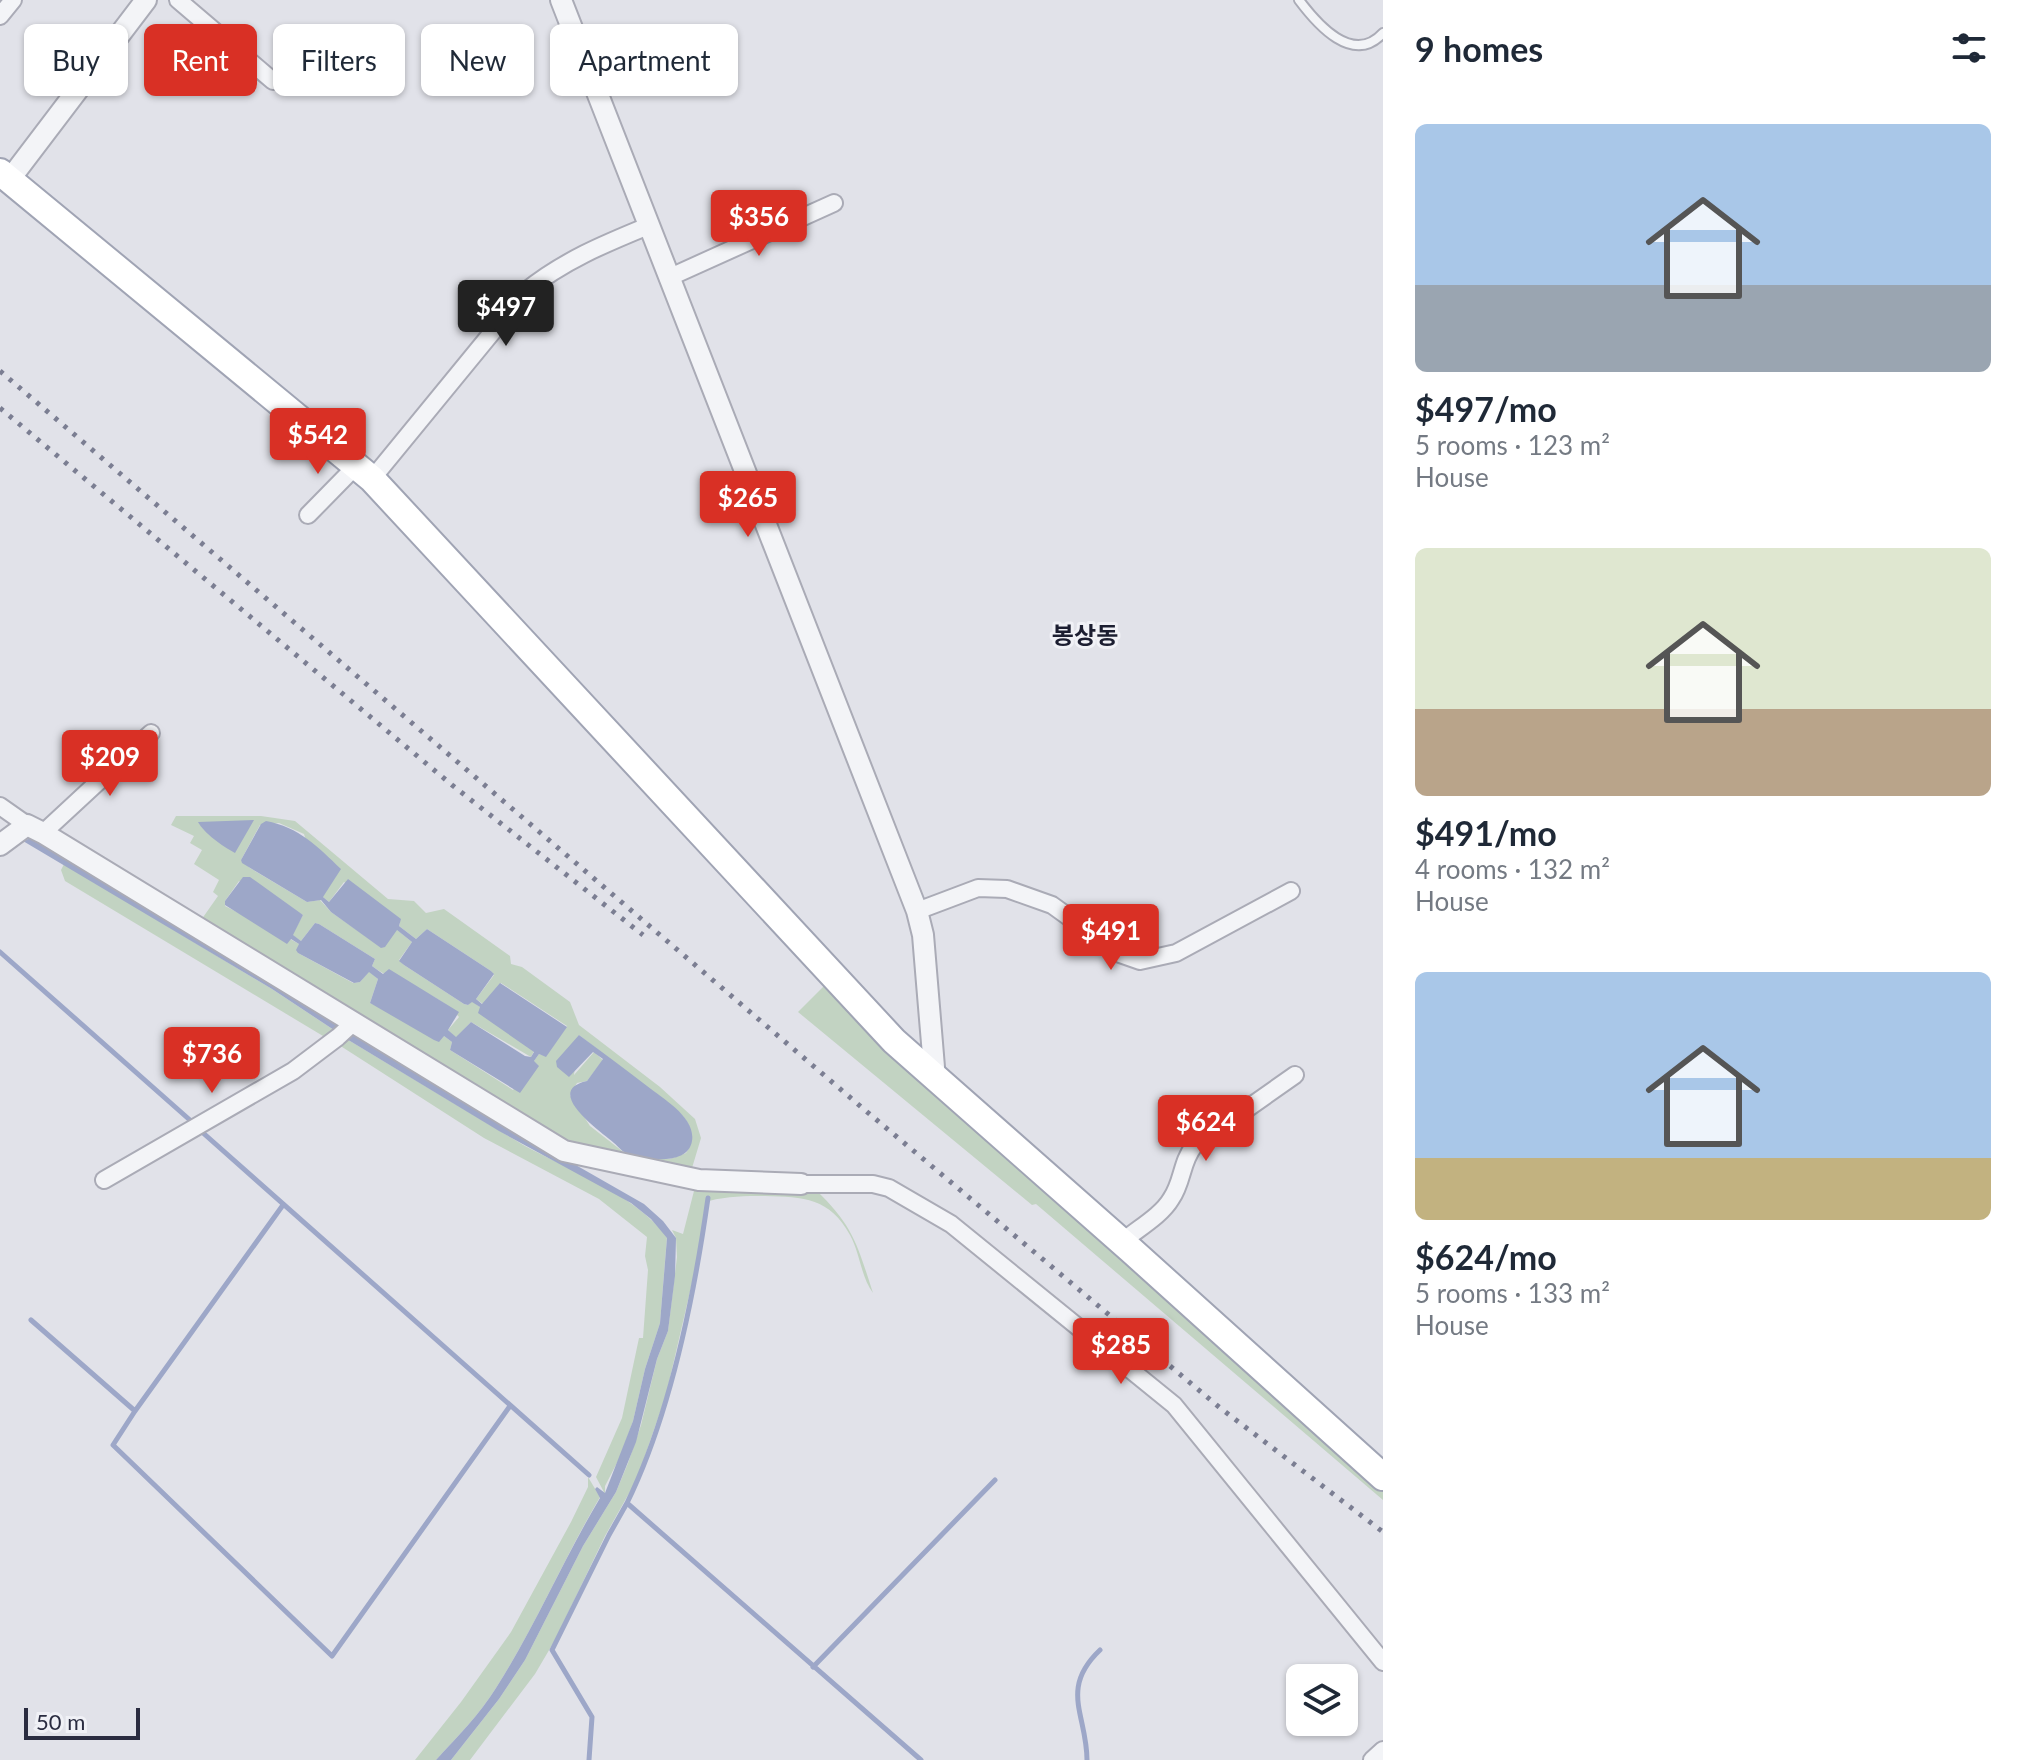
<!DOCTYPE html>
<meta charset="utf-8">
<style>
body{margin:0;font-family:Lato,"Noto Sans KR",sans-serif;background:#f2f2f3;color:#1f2937;height:100vh;display:flex;flex-direction:column;font-size:30px;white-space:nowrap}
*{box-sizing:border-box;margin:0}
p{font-size:26px;color:#747a83}
.icon{flex:none;width:44px;height:44px;fill:none;stroke:currentColor;stroke-width:2;stroke-linecap:round;stroke-linejoin:round}
.map{position:relative;flex:1;overflow:hidden}
.sheet{display:flex;flex-direction:column;background:#fff;width:640px}
.sheet>*{flex:none}
.banner{position:absolute;left:24px;top:24px;width:760px;height:72px;display:flex;gap:16px}
.fabs{position:absolute;left:1286px;top:1664px;display:grid;gap:16px}
.fabs a{display:grid;place-items:center;width:72px;height:72px;border-radius:12px;background:#fff;box-shadow:0 2px 6px #0004;font-size:40px}
.scale{position:absolute;left:24px;bottom:20px;width:116px;box-sizing:border-box;padding-left:8px;border:4px solid #2a2c40;border-top:0;font-size:22px;line-height:28px;white-space:nowrap;color:#2a2c40;-webkit-text-stroke:6px #f0f1f6;paint-order:stroke}
.price{position:absolute;translate:-50% -68px;padding:0 18px;border-radius:8px;background:#d93025;color:#fff;font-size:26px;line-height:52px;filter:drop-shadow(0 2px 4px #0008)}
.price::after{content:'';position:absolute;left:50%;top:48px;width:24px;height:18px;margin-left:-12px;background:inherit;clip-path:polygon(0 0,100% 0,50% 100%)}
.price.active{background:#222;color:#fff}
ul{padding:0;list-style:none}
li{display:grid;align-content:center;gap:16px;height:424px;padding:0 32px}
li span{display:grid;place-items:center;height:248px;border-radius:12px;color:#555}
li>.icon{margin-inline-start:auto}
span .icon{width:144px;height:144px;fill:#fffc;stroke-width:1}
li b{font-size:34px}
h2{display:flex;justify-content:space-between;align-items:center;height:96px;padding:0 32px;font-size:34px}
.pill{padding:0 28px;border-radius:12px;background:#fff;box-shadow:0 2px 6px #0004;font-size:28px;line-height:72px}
.pill.active{background:#d93025;color:#fff}
main{display:flex;flex:1;min-height:0}
.map>svg:first-child{display:block}
.green{fill:#c2d3c2;fill-rule:evenodd}
.water{fill:#9da7c8}
.lines{fill:none;stroke-linecap:round;stroke-linejoin:round}
.stream{stroke:#9da7c8;stroke-width:5}
.service-casing{stroke:#aaabb6;stroke-width:12}
.minor-casing{stroke:#aaabb6;stroke-width:20}
.tertiary-casing{stroke:#aaabb6;stroke-width:24}
.primary-casing{stroke:#a0a4b4;stroke-width:30}
.service{stroke:#f3f4f7;stroke-width:8}
.minor{stroke:#f3f4f7;stroke-width:16}
.tertiary{stroke:#f3f4f7;stroke-width:20}
.primary{stroke:#fff;stroke-width:26}
.rail{stroke:#7b7e92;stroke-width:5;stroke-dasharray:4 8;stroke-linecap:butt}
.labels{text-anchor:middle;dominant-baseline:central;stroke-width:6;stroke-linejoin:round;paint-order:stroke}
.quarter-label{font-size:24px;font-weight:bold;fill:#1c1e31;stroke:#f0f1f6}
</style>
<main>
<div class="map">
<svg width="1383" height="1760" viewBox="0 0 1383 1760">
<rect width="100%" height="100%" fill="#e1e2e9"/>
<!-- green -->
<path class="green" d="M 176,816 L 261,816 L 295,821 L 388,899 L 414,901 L 426,913 L 444,909 L 510,956 L 511,964 L 522,967 L 570,1002 L 579,1025 L 660,1087 L 695,1119 L 701,1138 L 692,1168 L 568,1145 L 199,923 L 218,896 L 213,892 L 219,880 L 194,864 L 202,850 L 190,843 L 194,836 L 171,825 ZM 279,823 L 304,834 L 323,897 L 329,902 L 344,882 L 400,923 L 399,926 L 416,939 L 427,929 L 491,971 L 494,975 L 476,999 L 483,1004 L 501,983 L 567,1026 L 546,1056 L 539,1054 L 513,1090 L 450,1050 L 452,1042 L 444,1036 L 370,1003 L 378,979 L 369,971 L 360,982 L 353,983 L 298,953 L 299,944 L 290,939 L 225,906 L 225,901 L 239,881 L 303,915 L 292,935 L 301,941 L 315,923 L 319,924 L 375,959 L 372,966 C 400,987 436,989 459,1017 L 448,1030 L 456,1038 L 471,1022 L 531,1057 L 534,1051 L 480,1007 L 472,1001 L 468,1005 L 464,1004 L 404,965 L 399,960 L 412,942 L 396,929 L 381,947 L 331,912 L 320,900 L 307,902 L 250,868 L 241,860 L 260,825 ZM 579,1035 L 681,1114 C 692,1126 696,1139 686,1153 L 670,1159 L 626,1154 L 590,1126 L 570,1095 L 577,1083 L 587,1081 L 603,1060 L 594,1052 L 574,1075 Z
M 64,864 L 272,989 L 337,1032 L 328,1039 L 65,881 L 61,870 Z
M 825,985 L 930,1090 L 1217,1337 L 1383,1489 L 1383,1500 L 1036,1204 L 1032,1205 L 798,1012 Z
M 345,1038 L 525,1146 C 573,1172 633,1193 667,1237 L 660,1323 L 645,1369 L 633,1421 L 620,1457 L 605,1486 L 605,1494 L 596,1477 L 622,1418 L 639,1338 L 643,1338 L 648,1270 L 645,1256 L 647,1237 L 599,1199 L 484,1138 L 339,1045 Z
M 695,1187 L 816,1190 C 854,1227 857,1244 873,1293 C 861,1277 860,1253 850,1235 C 830,1198 804,1197 765,1196 C 746,1196 728,1196 709,1201 L 707,1196 L 698,1257 L 666,1395 L 637,1479 L 605,1536 L 555,1640 L 535,1674 L 470,1760 L 451,1760 L 499,1699 L 525,1660 L 583,1546 L 616,1492 L 628,1463 L 641,1425 L 657,1359 L 668,1331 L 677,1257 L 676,1238 L 672,1230 L 683,1234 Z
M 588,1477 L 600,1497 C 563,1560 535,1627 496,1688 C 480,1714 457,1737 436,1760 L 415,1760 L 461,1702 L 511,1632 L 571,1522 L 588,1487 Z"/>
<!-- water -->
<path class="water" d="M 254,820 L 235,853 C 222,846 204,833 198,822 Z
M 266,821 C 299,827 318,847 341,869 L 323,897 L 329,902 L 348,879 L 401,919 L 399,926 L 416,939 L 427,929 L 491,971 L 494,974 L 476,999 L 482,1004 L 500,983 L 567,1027 L 546,1057 L 539,1054 L 534,1061 L 539,1066 L 520,1093 L 450,1050 L 452,1042 L 444,1036 L 439,1042 L 434,1040 L 370,1003 L 378,979 L 369,972 L 360,982 L 354,983 L 298,953 L 296,950 L 299,944 L 291,939 L 287,944 L 225,905 L 225,901 L 243,877 L 250,877 L 303,915 L 293,935 L 301,941 L 315,923 L 319,924 L 375,959 L 372,966 L 383,974 L 389,969 L 459,1012 L 448,1030 L 456,1037 L 471,1022 L 525,1056 L 531,1057 L 534,1052 L 478,1013 L 480,1007 L 472,1002 L 468,1005 L 464,1004 L 404,965 L 399,961 L 412,942 L 397,930 L 385,947 L 381,948 L 331,912 L 321,900 L 307,902 L 242,863 L 241,860 L 261,824 Z
M 31,838 L 341,1026 L 337,1032 L 272,989 L 23,841 Z
M 351,1032 L 511,1128 L 644,1204 L 663,1221 L 676,1238 L 675,1276 L 668,1331 L 657,1359 L 636,1442 L 616,1492 L 583,1546 L 525,1660 L 499,1699 L 451,1760 L 436,1760 C 457,1737 480,1714 496,1688 C 535,1627 563,1560 600,1498 L 595,1489 L 597,1487 L 605,1493 L 633,1421 L 645,1369 L 660,1323 L 667,1238 L 651,1219 L 631,1203 L 499,1131 L 345,1038 Z
M 579,1035 C 602,1052 625,1069 647,1086 C 663,1099 696,1117 692,1141 C 688,1166 646,1160 628,1154 C 622,1152 619,1147 614,1143 C 600,1131 542,1091 587,1081 L 603,1059 L 593,1052 L 569,1077 L 557,1067 L 556,1061 Z"/>
<g class="lines">
<!-- stream -->
<path class="stream" d="M 0,952 L 191,1121
M 202,1132 L 589,1475
M 708,1198 C 694,1297 671,1413 627,1503 L 921,1760
M 31,1320 L 135,1411 L 283,1205
M 135,1411 L 113,1445 L 332,1656 L 510,1406
M 813,1667 L 995,1480
M 589,1760 L 592,1717 L 552,1650 L 609,1535 L 627,1503
M 1087,1760 C 1087,1715 1059,1689 1100,1650"/>
<defs>
<path id="service" d="M 1299,0 C 1317,24 1353,66 1383,33"/>
<path id="minor" d="M 178,0 L 273,81
M 0,16 L 13,0
M 668,278 L 834,203
M 372,479 L 526,291 C 563,261 604,244 648,226
M 308,515 L 356,466
M 0,806 L 27,825
M 43,833 L 151,733
M 917,911 L 978,888 L 1007,889 L 1052,905 L 1120,954 L 1140,961 L 1176,953 L 1291,891
M 104,1180 L 293,1071 L 338,1037 L 352,1024
M 801,1184 L 873,1184 L 889,1188 L 951,1224 L 1174,1405 L 1383,1662
M 1122,1242 C 1137,1229 1161,1216 1171,1199 C 1183,1182 1181,1162 1194,1146 L 1295,1075
M 1372,1760 L 1383,1750"/>
<path id="tertiary" d="M 561,0 L 917,911 L 923,935 L 935,1079
M 10,179 L 146,0
M 0,845 L 27,825 L 43,833 L 564,1151 L 699,1180 L 801,1184"/>
<path id="primary" d="M 0,172 L 372,479 L 894,1041 L 1131,1250 L 1383,1477"/>
</defs>
<!-- service casing -->
<use href="#service" class="service-casing"/>
<!-- minor casing -->
<use href="#minor" class="minor-casing"/>
<!-- tertiary casing -->
<use href="#tertiary" class="tertiary-casing"/>
<!-- primary casing -->
<use href="#primary" class="primary-casing"/>
<!-- service -->
<use href="#service" class="service"/>
<!-- minor -->
<use href="#minor" class="minor"/>
<!-- tertiary -->
<use href="#tertiary" class="tertiary"/>
<!-- primary -->
<use href="#primary" class="primary"/>
<!-- rail -->
<path class="rail" d="M 0,371 L 866,1111 L 1219,1407 L 1383,1532
M 0,408 L 452,785 L 643,935"/>
</g>
<g class="labels">
<!-- quarter labels -->
<g class="quarter-label">
<text x="1085" y="634">봉상동</text>
</g>
</g>
</svg>
<div class="fabs">
<a><svg class="icon" aria-label="layers" viewBox="0 0 24 24"><path d="M12 4l9 5-9 5-9-5zM3 14l9 5 9-5"/></svg></a>
</div>
<div class="scale">50 m</div>
<b class="price" style="left:759px;top:258px">$356</b>
<b class="price active" style="left:506px;top:348px">$497</b>
<b class="price" style="left:318px;top:476px">$542</b>
<b class="price" style="left:748px;top:539px">$265</b>
<b class="price" style="left:110px;top:798px">$209</b>
<b class="price" style="left:1111px;top:972px">$491</b>
<b class="price" style="left:212px;top:1095px">$736</b>
<b class="price" style="left:1206px;top:1163px">$624</b>
<b class="price" style="left:1121px;top:1386px">$285</b>
<div class="banner">
<a class="pill">Buy</a>
<a class="pill active">Rent</a>
<a class="pill">Filters</a>
<a class="pill">New</a>
<a class="pill">Apartment</a>
</div>
</div>
<section class="sheet">
<h2>9 homes<svg class="icon" aria-label="filters" viewBox="0 0 24 24"><path d="M4 7h16M4 17h16"/><circle cx="9" cy="7" r="2"/><circle cx="15" cy="17" r="2"/></svg></h2>
<ul>
<li><span style="background:linear-gradient(#a9c7e8 65%,#9aa5b1 0)"><svg class="icon" aria-label="home" viewBox="0 0 24 24"><path d="M3 11l9-7 9 7M6 9v11h12V9"/></svg></span><div><b>$497/mo</b><p>5 rooms · 123 m²</p><p>House</p></div></li>
<li><span style="background:linear-gradient(#dfe7d0 65%,#b9a48a 0)"><svg class="icon" aria-label="home" viewBox="0 0 24 24"><path d="M3 11l9-7 9 7M6 9v11h12V9"/></svg></span><div><b>$491/mo</b><p>4 rooms · 132 m²</p><p>House</p></div></li>
<li><span style="background:linear-gradient(#a9c7e8 75%,#c2b280 0)"><svg class="icon" aria-label="home" viewBox="0 0 24 24"><path d="M3 11l9-7 9 7M6 9v11h12V9"/></svg></span><div><b>$624/mo</b><p>5 rooms · 133 m²</p><p>House</p></div></li>
</ul>
</section>
</main>
